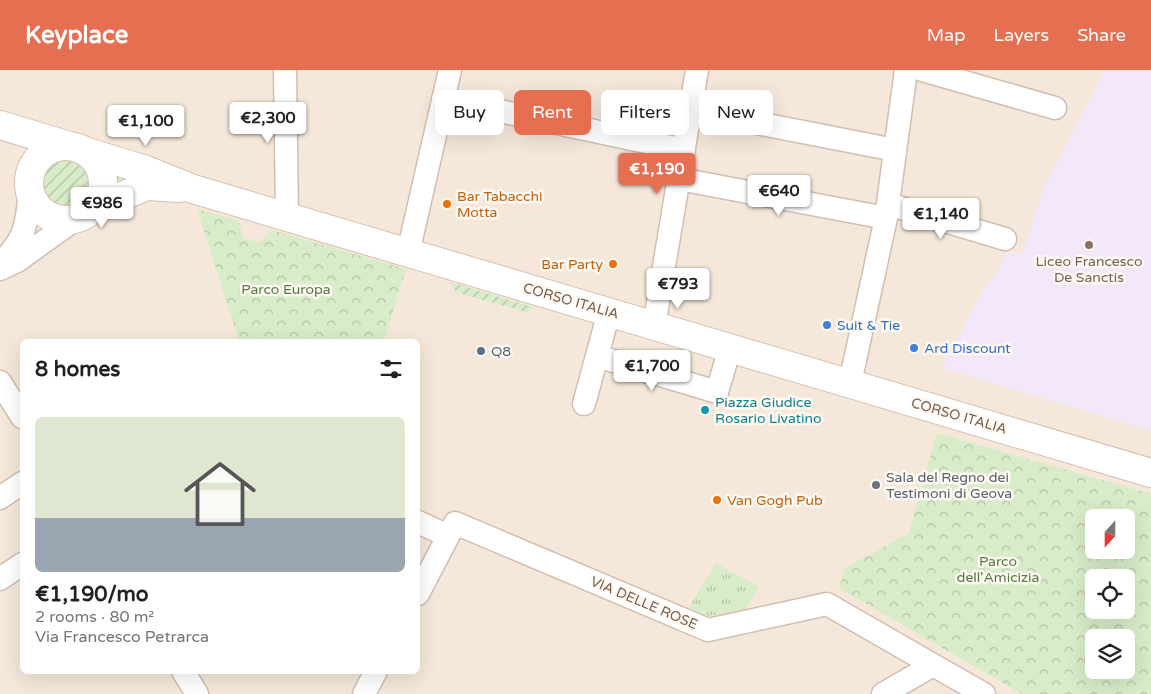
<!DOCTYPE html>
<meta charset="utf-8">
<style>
body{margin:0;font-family:"Varela Round",sans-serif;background:#f2f2f2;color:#202124;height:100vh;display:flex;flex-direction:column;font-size:19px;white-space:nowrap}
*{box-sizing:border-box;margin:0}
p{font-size:16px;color:#757577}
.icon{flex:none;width:28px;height:28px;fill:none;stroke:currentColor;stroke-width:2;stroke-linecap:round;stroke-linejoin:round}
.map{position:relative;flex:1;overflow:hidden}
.side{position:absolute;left:20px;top:269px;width:400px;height:335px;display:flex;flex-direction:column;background:#fff;border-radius:8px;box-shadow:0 5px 20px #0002}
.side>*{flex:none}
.hud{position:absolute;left:435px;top:20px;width:475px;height:45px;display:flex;gap:10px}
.needle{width:32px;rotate:201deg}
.controls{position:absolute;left:1085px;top:439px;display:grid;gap:10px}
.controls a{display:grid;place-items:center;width:50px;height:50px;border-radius:8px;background:#fff;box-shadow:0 5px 20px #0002;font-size:25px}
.price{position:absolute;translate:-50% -42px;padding:0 11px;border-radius:5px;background:#fff;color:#222;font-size:16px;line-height:32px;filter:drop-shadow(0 1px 2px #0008)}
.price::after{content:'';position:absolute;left:50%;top:30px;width:15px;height:11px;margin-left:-8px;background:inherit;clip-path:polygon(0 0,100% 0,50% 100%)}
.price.active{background:#e76f51;color:#fff}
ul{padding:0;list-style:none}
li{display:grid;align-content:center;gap:10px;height:265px;padding:0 15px}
li span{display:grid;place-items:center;height:155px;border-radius:8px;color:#555}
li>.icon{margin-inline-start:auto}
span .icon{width:90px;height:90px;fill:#fffc;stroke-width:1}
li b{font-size:21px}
h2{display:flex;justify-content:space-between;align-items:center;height:60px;padding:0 15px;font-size:21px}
.chip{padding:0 18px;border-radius:8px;background:#fff;box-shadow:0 5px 20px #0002;font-size:18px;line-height:45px}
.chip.active{background:#e76f51;color:#fff}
header{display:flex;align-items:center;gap:30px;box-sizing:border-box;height:70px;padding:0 25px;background:#e76f51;color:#fff}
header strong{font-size:24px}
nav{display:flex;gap:28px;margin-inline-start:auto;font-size:18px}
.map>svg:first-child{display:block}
.residential{fill:#f5e8da;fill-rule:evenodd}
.education{fill:#f3e8fa}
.grass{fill:url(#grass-tufts)}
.forest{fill:url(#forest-crowns);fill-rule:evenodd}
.garden{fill:url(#garden-furrows)}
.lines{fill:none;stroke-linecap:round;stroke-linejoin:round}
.minor-casing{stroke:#d1beb0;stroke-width:25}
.secondary-casing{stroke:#d6c0b0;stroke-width:30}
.minor{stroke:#fff;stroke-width:22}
.secondary{stroke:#fff;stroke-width:28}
.food-dot{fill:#e8710a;stroke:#fffaf3;stroke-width:2}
.education-dot{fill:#8d6e63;stroke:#fffaf3;stroke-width:2}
.shop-dot{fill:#3f7fe0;stroke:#fffaf3;stroke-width:2}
.service-dot{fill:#5c6f8a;stroke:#fffaf3;stroke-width:2}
.culture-dot{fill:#0f9aa8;stroke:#fffaf3;stroke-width:2}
.worship-dot{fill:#6b7280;stroke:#fffaf3;stroke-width:2}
.labels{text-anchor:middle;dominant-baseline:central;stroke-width:5;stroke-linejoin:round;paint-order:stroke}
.food-label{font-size:14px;fill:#c56008;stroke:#fffaf3;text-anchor:start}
.education-label{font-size:14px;fill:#785e54;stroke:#fffaf3}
.park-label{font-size:14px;fill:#537a41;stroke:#fffaf3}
.street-label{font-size:14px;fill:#7a5c4d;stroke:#fffaf3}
.shop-label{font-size:14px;fill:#366cbe;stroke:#fffaf3;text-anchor:start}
.service-label{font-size:14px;fill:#4e5e75;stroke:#fffaf3;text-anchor:start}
.culture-label{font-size:14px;fill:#0d838f;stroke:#fffaf3;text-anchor:start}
.worship-label{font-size:14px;fill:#5b616d;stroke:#fffaf3;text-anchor:start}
</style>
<header>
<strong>Keyplace</strong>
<nav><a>Map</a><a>Layers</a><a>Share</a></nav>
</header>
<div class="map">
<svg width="1151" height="624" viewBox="0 0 1151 624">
<defs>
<pattern id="grass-tufts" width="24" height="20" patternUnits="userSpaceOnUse" patternTransform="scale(1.25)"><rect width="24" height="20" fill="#d8ecc9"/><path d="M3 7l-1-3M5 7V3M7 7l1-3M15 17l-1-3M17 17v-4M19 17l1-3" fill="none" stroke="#b4c2a5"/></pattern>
<pattern id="forest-crowns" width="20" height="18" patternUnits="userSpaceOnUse" patternTransform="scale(1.25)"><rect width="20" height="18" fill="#d8ecc9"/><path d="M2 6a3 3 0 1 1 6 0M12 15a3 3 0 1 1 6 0" fill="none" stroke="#b4c2a5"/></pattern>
<pattern id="garden-furrows" width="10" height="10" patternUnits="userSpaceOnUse" patternTransform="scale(1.25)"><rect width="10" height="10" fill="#d8ecc9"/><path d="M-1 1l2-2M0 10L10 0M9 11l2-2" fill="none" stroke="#b4c2a5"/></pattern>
</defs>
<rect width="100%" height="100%" fill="#fdf6ec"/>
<!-- residential -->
<path class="residential" d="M 0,0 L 1151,0 L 1151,624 L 0,624 ZM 22,271 L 418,271 L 418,601 L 22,601 ZM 1094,448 L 1126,448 L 1126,480 L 1094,480 ZM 1094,508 L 1126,508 L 1126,540 L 1094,540 ZM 1094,568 L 1126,568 L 1126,600 L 1094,600 Z"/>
<!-- education -->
<path class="education" d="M 1105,0 L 1151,0 L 1151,361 L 942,298 L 983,220 L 995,205 L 1007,182 L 1023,183 L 1047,108 L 1049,108 Z"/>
<!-- grass -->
<path class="grass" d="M 716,493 L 759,517 L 746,539 L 707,546 L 689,537 Z"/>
<!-- forest -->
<path class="forest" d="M 197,139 L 239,151 L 243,168 L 260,173 L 272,160 L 406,199 L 384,271 L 239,271 Z
M 937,363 L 1151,424 L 1151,624 L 1022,624 L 839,518 L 845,498 L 909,463 ZM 1094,448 L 1126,448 L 1126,480 L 1094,480 ZM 1094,508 L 1126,508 L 1126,540 L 1094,540 ZM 1094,568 L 1126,568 L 1126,600 L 1094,600 Z"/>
<!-- garden -->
<path class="garden" d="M38 114a28 28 0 1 1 56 0a28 28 0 1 1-56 0Z
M 110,102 L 138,106 L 111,117 Z
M 450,212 L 533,237 L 526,242 L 456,222 Z"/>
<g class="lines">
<defs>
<path id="minor" d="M 285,0 L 287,147
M 922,0 L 1055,38
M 443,29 L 684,80
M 690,40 L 895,80
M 679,109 L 886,148
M 888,134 L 1005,169
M 408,183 L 450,0
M 1,192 C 26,170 27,152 30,120
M 0,199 L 17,191 L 77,148
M 609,242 L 597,286 L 717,322 L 730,278
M 654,256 L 697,0
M 0,312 L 22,347
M 850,313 L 886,148 L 906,0
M 584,334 L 597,286
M 0,428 L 22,413
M 418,452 L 448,466
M 0,509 L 22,494
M 418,524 L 455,453 L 708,560 L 827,534 L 933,595
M 183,601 L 197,624
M 364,624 L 376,601
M 883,624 L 933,595 L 984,624"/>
<path id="secondary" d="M 0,55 L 70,76
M29 113a37 37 0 1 1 74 0a37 37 0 1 1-74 0Z
M 84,81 L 146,100 L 193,119 L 1151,403
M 95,137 L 147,116 L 179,118"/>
</defs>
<!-- minor casing -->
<use href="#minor" class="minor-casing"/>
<!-- secondary casing -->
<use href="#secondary" class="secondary-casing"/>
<!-- minor -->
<use href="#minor" class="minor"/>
<!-- secondary -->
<use href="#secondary" class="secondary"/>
</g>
<!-- markers -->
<g class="food-dot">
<circle cx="447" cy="134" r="5"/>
<circle cx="613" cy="194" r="5"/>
<circle cx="717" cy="430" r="5"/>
</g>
<circle class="education-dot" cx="1089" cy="175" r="5"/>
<g class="shop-dot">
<circle cx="827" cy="255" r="5"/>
<circle cx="914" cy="278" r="5"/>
</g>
<circle class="service-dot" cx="481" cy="281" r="5"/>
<circle class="culture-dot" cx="705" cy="340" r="5"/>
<circle class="worship-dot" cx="876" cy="415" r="5"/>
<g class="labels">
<!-- food labels -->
<g class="food-label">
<text x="457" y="126">Bar Tabacchi<tspan x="457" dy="16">Motta</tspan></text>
<text x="603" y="194" text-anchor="end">Bar Party</text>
<text x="727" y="430">Van Gogh Pub</text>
</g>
<!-- education labels -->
<g class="education-label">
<text x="1089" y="191">Liceo Francesco<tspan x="1089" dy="16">De Sanctis</tspan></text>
</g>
<!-- park labels -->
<g class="park-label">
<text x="286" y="219">Parco Europa</text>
<text x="998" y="491">Parco<tspan x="998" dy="16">dell'Amicizia</tspan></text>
</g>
<!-- street labels -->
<g class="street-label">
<text transform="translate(571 231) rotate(16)">CORSO ITALIA</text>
<text transform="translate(959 346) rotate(16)">CORSO ITALIA</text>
<text transform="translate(644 533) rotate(23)">VIA DELLE ROSE</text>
</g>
<!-- shop labels -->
<g class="shop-label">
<text x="837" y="255">Suit &amp; Tie</text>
<text x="924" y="278">Ard Discount</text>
</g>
<!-- service labels -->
<g class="service-label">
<text x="491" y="281">Q8</text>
</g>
<!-- culture labels -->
<g class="culture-label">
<text x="715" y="332">Piazza Giudice<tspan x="715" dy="16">Rosario Livatino</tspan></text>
</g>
<!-- worship labels -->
<g class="worship-label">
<text x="886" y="407">Sala del Regno dei<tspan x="886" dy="16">Testimoni di Geova</tspan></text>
</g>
</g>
</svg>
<div class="controls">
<a><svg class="needle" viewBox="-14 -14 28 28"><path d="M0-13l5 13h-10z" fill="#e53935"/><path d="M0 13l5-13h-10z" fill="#757577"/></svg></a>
<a><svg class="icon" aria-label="locate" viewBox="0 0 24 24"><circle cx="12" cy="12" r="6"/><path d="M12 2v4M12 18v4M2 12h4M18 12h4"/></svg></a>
<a><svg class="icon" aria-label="layers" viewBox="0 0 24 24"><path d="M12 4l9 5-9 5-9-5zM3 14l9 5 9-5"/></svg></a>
</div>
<b class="price" style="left:268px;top:74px">€2,300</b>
<b class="price" style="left:146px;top:77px">€1,100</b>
<b class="price active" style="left:657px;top:125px">€1,190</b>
<b class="price" style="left:779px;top:147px">€640</b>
<b class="price" style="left:102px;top:159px">€986</b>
<b class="price" style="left:941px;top:170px">€1,140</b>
<b class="price" style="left:678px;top:240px">€793</b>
<b class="price" style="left:652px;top:322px">€1,700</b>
<div class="hud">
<a class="chip">Buy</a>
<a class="chip active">Rent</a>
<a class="chip">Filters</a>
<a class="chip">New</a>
</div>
<section class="side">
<h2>8 homes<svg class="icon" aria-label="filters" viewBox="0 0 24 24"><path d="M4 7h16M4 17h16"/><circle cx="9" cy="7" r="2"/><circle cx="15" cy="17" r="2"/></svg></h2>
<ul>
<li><span style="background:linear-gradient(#dfe7d0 65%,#9aa5b1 0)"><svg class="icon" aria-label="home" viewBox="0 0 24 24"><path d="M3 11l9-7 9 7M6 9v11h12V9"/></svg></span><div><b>€1,190/mo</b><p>2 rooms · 80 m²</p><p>Via Francesco Petrarca</p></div></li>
</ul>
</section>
</div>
